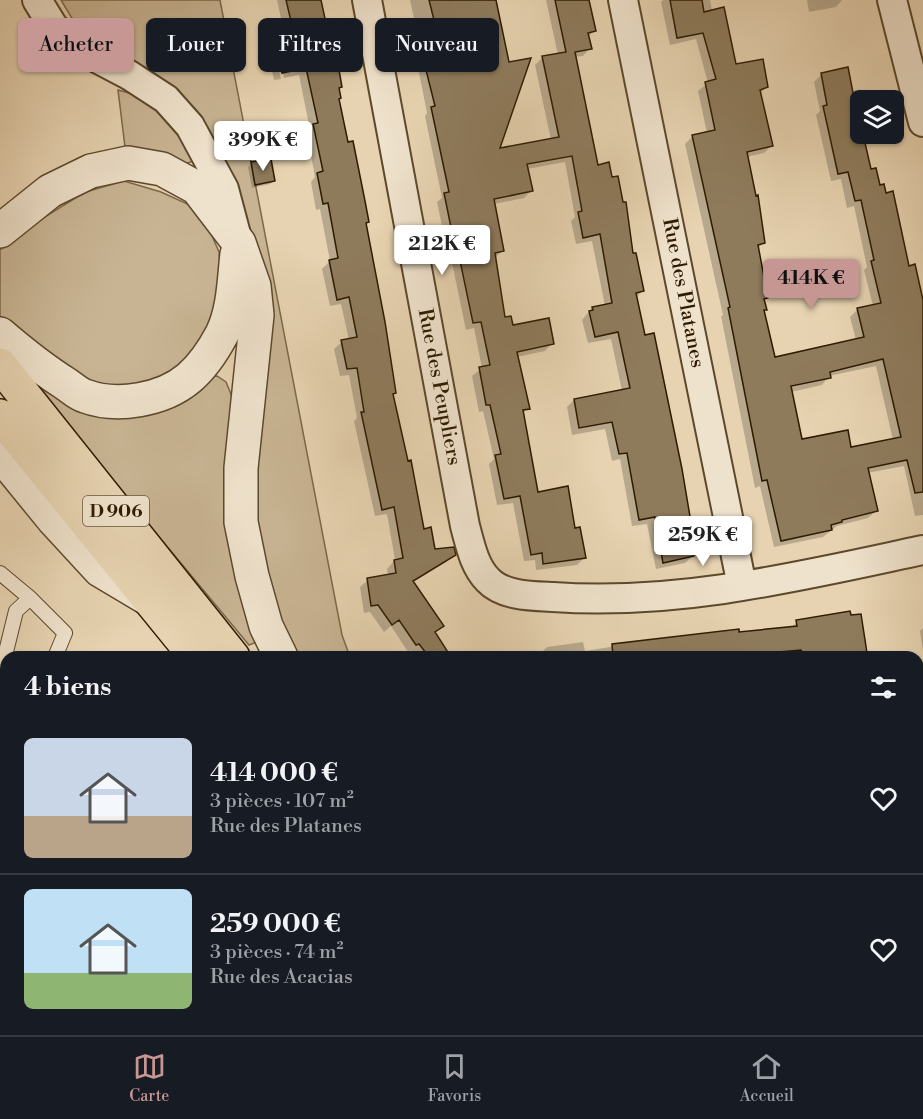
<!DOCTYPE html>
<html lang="fr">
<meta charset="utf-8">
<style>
body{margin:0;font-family:"Libre Bodoni",serif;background:#242831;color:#f1f3f6;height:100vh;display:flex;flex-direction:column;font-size:22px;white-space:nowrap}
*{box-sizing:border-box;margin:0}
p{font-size:20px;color:#9ea1a6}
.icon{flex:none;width:33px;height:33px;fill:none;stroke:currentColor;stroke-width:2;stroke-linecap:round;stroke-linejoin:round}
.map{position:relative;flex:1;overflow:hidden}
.details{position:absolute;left:0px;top:651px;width:924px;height:384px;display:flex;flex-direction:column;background:#171b24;border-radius:18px 18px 0 0;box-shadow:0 2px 4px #0004}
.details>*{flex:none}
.banner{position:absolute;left:18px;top:18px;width:600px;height:54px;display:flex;gap:12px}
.buttons{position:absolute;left:850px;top:90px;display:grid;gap:12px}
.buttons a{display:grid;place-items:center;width:54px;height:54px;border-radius:9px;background:#171b24;box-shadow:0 2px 4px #0004;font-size:30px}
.price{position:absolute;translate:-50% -51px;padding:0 14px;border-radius:6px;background:#fff;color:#222;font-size:20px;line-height:39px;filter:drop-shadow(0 2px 3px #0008)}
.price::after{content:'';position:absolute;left:50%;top:36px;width:18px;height:14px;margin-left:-9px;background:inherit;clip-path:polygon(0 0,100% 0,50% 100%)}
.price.current{background:#c59692;color:#111}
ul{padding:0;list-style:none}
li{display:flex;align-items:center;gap:18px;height:150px;padding:0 24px}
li+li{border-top:2px solid #363941}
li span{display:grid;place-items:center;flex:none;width:168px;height:120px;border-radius:9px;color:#555}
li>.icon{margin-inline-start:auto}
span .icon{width:72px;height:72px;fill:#fffc;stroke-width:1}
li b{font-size:26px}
h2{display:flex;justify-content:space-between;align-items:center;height:72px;padding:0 24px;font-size:26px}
.pill{padding:0 21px;border-radius:9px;background:#171b24;box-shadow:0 2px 4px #0004;font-size:21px;line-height:54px}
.pill.current{background:#c59692;color:#111}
.tab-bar{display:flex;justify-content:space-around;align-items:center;height:84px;border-top:2px solid #363941;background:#171b24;font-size:16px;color:#9ea1a6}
.tab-bar a{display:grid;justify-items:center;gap:3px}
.tab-bar .current{color:#c59692}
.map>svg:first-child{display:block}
.green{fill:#c8b493;stroke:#7b684a;stroke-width:1.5}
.shadow{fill:#0003;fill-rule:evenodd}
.building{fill:#8e7b5c;stroke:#2e1b00;stroke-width:1.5;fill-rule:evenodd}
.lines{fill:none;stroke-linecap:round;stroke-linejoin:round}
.service-casing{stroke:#5c492c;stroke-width:16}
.minor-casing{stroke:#5c492c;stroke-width:32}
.tertiary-casing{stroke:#5c492c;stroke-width:36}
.primary-casing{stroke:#2e1b00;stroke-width:36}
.service{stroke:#efe2cc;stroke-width:14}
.minor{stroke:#efe2cc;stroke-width:28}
.tertiary{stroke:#efe2cc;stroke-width:33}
.primary{stroke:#e7d3b1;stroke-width:33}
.labels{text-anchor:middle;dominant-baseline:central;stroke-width:4.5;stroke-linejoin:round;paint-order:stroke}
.shield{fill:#efe2cc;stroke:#68573d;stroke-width:1.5}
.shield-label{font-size:18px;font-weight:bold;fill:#2e1b00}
.street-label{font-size:20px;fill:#2e1b00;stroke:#efe2cc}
</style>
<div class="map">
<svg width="923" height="1035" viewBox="0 0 923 1035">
<rect width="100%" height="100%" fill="#e7d3b1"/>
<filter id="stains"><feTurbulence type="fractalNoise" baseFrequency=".00333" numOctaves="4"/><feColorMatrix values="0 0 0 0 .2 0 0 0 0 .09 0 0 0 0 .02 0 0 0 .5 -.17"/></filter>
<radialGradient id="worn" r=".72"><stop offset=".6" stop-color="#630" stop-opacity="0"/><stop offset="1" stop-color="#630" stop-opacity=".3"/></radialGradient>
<!-- green -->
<path class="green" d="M 61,0 L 220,0 L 342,635 L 350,657 L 290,657 L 252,534 L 257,245 L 218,151 L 196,110 L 160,78 L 116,55 L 95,38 L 73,20 Z
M 118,90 L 141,96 L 183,133 L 196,160 L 185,164 L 157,151 L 125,147 Z
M 124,181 L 161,192 L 192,206 L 206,222 L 219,252 L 221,277 L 210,334 L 164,383 L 112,388 L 61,372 L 18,339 L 0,316 L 0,250 L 30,226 L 85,192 Z
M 17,366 L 61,393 L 217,376 L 226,382 L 235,404 L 259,641 L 249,645 Z
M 0,872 L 6,884 L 6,977 L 1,979 Z"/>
<!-- shadow -->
<path class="shadow" d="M 277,0 L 320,0 L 341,87 L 338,90 L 337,100 L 368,222 L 365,225 L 395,393 L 392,395 L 423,530 L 433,551 L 454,554 L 446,562 L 412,583 L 442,626 L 434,634 L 449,657 L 416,657 L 411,650 L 408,652 L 391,626 L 384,632 L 370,612 L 364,613 L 360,587 L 368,580 L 388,576 L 387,569 L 395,560 L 387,514 L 375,516 L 354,421 L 357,418 L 349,375 L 340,376 L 334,349 L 342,342 L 349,340 L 341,304 L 330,306 L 322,269 L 330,261 L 320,209 L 316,210 L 311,182 L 315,177 L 307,133 L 310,130 L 299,75 L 284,78 L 278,47 L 274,47 L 281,79 L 274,80 L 268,52 L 276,44 L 286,42 Z
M 410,0 L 494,0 L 497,150 L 551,140 L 535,65 L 542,58 L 558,55 L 546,0 L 580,0 L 594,31 L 588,37 L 590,48 L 583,56 L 574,57 L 597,166 L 632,255 L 642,291 L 636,298 L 693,556 L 685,563 L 656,569 L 647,524 L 632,526 L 620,459 L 612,461 L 605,429 L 572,435 L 567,407 L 574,400 L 622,391 L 611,339 L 588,343 L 582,320 L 592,308 L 605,306 L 592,241 L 576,244 L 571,221 L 575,217 L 565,162 L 527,169 L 531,191 L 524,198 L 494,204 L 503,250 L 495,258 L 503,319 L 512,327 L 552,343 L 545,351 L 517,357 L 528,408 L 522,414 L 537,494 L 574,529 L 584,558 L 577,565 L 536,570 L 535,560 L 524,561 L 513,503 L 497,505 L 489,464 L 494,459 L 483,411 L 479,412 L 472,376 L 482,368 L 474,328 L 466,330 L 451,258 L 449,259 L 437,202 L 442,198 L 425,116 L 427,113 L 413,42 L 418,37 Z
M 663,0 L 710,0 L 712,11 L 735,66 L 767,87 L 759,94 L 771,146 L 764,153 L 746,157 L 764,242 L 757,249 L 767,297 L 763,301 L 765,309 L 763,312 L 774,359 L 856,340 L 850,317 L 857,310 L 873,306 L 864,270 L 867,267 L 854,206 L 847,208 L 841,179 L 831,181 L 816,115 L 820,111 L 814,82 L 822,74 L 846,68 L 870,171 L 923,306 L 923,515 L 915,516 L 904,466 L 867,473 L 876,511 L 868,518 L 837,526 L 823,537 L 774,547 L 760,486 L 755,488 L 721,316 L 723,315 L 685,144 L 693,136 L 707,133 L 698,91 L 708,83 L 696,39 L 670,45 L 661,2 ZM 876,366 L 893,440 L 850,449 L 801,441 L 791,392 L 822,385 L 829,376 Z
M 807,0 L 842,0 L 836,7 L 809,12 Z
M 252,163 L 274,181 L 270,184 L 252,188 L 248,167 Z
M 797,622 L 865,653 L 861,657 L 539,657 L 539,655 L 547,647 L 583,642 L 585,651 L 678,636 L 738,634 L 790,629 Z
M 923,628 L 923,651 L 920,631 Z
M 6,679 L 6,708 L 5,709 L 0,708 L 0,685 L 5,684 Z
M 923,743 L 923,766 L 918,760 L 918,745 Z
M 923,987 L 923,1035 L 811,1035 L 798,1029 L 918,1029 L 918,988 Z
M 633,1029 L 736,1029 L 730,1035 L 636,1035 Z"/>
<!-- building -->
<path class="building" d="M 286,0 L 321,0 L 330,42 L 334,41 L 342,87 L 339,88 L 341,98 L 339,99 L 348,142 L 353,141 L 365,201 L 369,222 L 366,223 L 385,322 L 396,393 L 393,394 L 408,461 L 411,460 L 424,529 L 431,527 L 435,549 L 454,547 L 456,555 L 413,581 L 444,626 L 435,632 L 451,657 L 429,657 L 419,644 L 416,645 L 399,620 L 392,625 L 378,605 L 371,606 L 367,578 L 396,573 L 394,560 L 403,558 L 394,507 L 382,510 L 361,412 L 364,412 L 357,368 L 347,369 L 341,340 L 357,337 L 349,297 L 337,300 L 329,260 L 338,258 L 328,203 L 323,204 L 317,173 L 323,171 L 313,124 L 318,123 L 306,68 L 282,73 L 278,59 L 275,43 L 295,38 Z
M 429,0 L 496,0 L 509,62 L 531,58 L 500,148 L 559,137 L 542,56 L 566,52 L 555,0 L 589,0 L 596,31 L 588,33 L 592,49 L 575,52 L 598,165 L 609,162 L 612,177 L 618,176 L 623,202 L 626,202 L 633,253 L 636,253 L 644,291 L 636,293 L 645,335 L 654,333 L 682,469 L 695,546 L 693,546 L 694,556 L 663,563 L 655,517 L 639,520 L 627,453 L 619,454 L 612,422 L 579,428 L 574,399 L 630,388 L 618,332 L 595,337 L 589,311 L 593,310 L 592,307 L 612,303 L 600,234 L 583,238 L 578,212 L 582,211 L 572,156 L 527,164 L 533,191 L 494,199 L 504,251 L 495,253 L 505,317 L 511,316 L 513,325 L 549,318 L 554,344 L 517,352 L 530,409 L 523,410 L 538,492 L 568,486 L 575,528 L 580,527 L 586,558 L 543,564 L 542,553 L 531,555 L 520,496 L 504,499 L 495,455 L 501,454 L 490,405 L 486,405 L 479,367 L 490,365 L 481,322 L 473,323 L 458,251 L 456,252 L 444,193 L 449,192 L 431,107 L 435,106 L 426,70 L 427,69 L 420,33 L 426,32 L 423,22 L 434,20 Z
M 670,0 L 702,0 L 704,12 L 724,7 L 736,64 L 763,59 L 768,87 L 760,90 L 773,146 L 747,152 L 756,196 L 758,195 L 765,243 L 758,245 L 768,298 L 764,299 L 767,310 L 764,310 L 775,357 L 864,337 L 857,308 L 881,303 L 871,261 L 874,260 L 861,200 L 855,201 L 848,172 L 838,174 L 823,106 L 827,105 L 821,73 L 848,67 L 861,134 L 863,134 L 871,169 L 876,168 L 880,185 L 884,184 L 886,193 L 893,191 L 909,266 L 915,264 L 923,300 L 923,492 L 915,493 L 907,460 L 868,468 L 878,511 L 842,520 L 842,522 L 831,525 L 832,530 L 781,541 L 767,480 L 762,481 L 728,308 L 730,307 L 692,135 L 715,130 L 705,82 L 716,79 L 703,33 L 677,38 ZM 883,359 L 901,437 L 851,447 L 848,430 L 802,439 L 791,386 L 831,378 L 830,372 Z
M 271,159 L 275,181 L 255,185 L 251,162 Z
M 850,611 L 851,615 L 861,614 L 867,653 L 846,657 L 805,657 L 801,650 L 758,654 L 758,657 L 613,657 L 612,644 L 739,629 L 739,632 L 797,626 L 796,620 Z"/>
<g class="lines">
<defs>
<path id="service" d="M 0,573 L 30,598 L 65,633 L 55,657
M 0,676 L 16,611 L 30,598
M 0,776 L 6,766
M 0,826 L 6,835
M 0,858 L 6,869
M 58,1029 L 64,1035
M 593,1029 L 597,1035
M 2,1035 L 8,1029"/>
<path id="minor" d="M 37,0 L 53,26 L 72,45 L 129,75 L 166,99 L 190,126 L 224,189 L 237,238
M 367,0 L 465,526 C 470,544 474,566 488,580 C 503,596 532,596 553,597 C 678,606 801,576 923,550
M 623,0 L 742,586
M 892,0 L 923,122
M 918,718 L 923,718
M 918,808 L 923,834
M 918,971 L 923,969"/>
<path id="tertiary" d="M 0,231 L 50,191 L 91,171 L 128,163 L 162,169 L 197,188 L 239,243 L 254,286 L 257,315 L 241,468 L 241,522 L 252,576 L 266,626 L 281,657
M 0,334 C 21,352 42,369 66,384 C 72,388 78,394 85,396 C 117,408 163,400 189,378 C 202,367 214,349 222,334 C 234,309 234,280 237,254
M 0,454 L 53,519 L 100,570 L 147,598"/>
<path id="primary" d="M 0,365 L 233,657
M 0,416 L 196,657
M 454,1029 L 457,1035
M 513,1029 L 517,1035"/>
</defs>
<!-- service casing -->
<use href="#service" class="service-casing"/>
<!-- minor casing -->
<use href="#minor" class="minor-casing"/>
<!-- tertiary casing -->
<use href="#tertiary" class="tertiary-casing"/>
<!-- primary casing -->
<use href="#primary" class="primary-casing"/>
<!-- service -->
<use href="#service" class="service"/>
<!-- minor -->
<use href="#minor" class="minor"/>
<!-- tertiary -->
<use href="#tertiary" class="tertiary"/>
<!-- primary -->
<use href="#primary" class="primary"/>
</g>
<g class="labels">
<!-- shield labels -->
<rect class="shield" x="83" y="496" width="66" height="30" rx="4.5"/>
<g class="shield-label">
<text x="116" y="511">D 906</text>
</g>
<!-- street labels -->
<g class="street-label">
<text transform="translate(683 293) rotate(79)">Rue des Platanes</text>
<text transform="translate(439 387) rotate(79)">Rue des Peupliers</text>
</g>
</g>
<rect width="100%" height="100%" filter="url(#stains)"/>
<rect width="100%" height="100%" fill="url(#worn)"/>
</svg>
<div class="buttons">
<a><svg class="icon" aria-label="layers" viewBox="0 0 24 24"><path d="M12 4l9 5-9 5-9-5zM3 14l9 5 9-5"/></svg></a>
</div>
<b class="price" style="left:263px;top:172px">399K €</b>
<b class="price" style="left:442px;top:276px">212K €</b>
<b class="price current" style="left:811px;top:310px">414K €</b>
<b class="price" style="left:703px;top:567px">259K €</b>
<div class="banner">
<a class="pill current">Acheter</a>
<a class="pill">Louer</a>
<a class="pill">Filtres</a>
<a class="pill">Nouveau</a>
</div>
<section class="details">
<h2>4 biens<svg class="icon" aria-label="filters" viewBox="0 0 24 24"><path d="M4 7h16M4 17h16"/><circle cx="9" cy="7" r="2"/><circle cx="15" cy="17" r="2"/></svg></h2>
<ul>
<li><span style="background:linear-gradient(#c9d6e8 65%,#b9a48a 0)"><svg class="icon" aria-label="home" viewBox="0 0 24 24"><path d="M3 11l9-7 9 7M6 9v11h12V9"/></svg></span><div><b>414 000 €</b><p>3 pièces · 107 m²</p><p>Rue des Platanes</p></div><svg class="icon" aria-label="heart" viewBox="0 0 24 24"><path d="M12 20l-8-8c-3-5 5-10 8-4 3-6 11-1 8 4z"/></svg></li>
<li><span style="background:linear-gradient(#bfe0f5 70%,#8fb573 0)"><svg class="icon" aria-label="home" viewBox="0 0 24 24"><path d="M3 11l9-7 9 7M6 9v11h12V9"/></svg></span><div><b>259 000 €</b><p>3 pièces · 74 m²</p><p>Rue des Acacias</p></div><svg class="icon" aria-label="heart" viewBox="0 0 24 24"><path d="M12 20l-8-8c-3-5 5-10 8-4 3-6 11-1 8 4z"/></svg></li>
</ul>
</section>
</div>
<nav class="tab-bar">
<a class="current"><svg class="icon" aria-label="map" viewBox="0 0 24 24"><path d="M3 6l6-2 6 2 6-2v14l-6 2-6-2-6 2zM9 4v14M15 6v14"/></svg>Carte</a>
<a><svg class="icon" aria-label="saved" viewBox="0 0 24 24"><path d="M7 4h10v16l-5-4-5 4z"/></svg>Favoris</a>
<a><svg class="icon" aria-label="home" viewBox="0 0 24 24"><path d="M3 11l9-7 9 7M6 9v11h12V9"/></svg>Accueil</a>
</nav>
